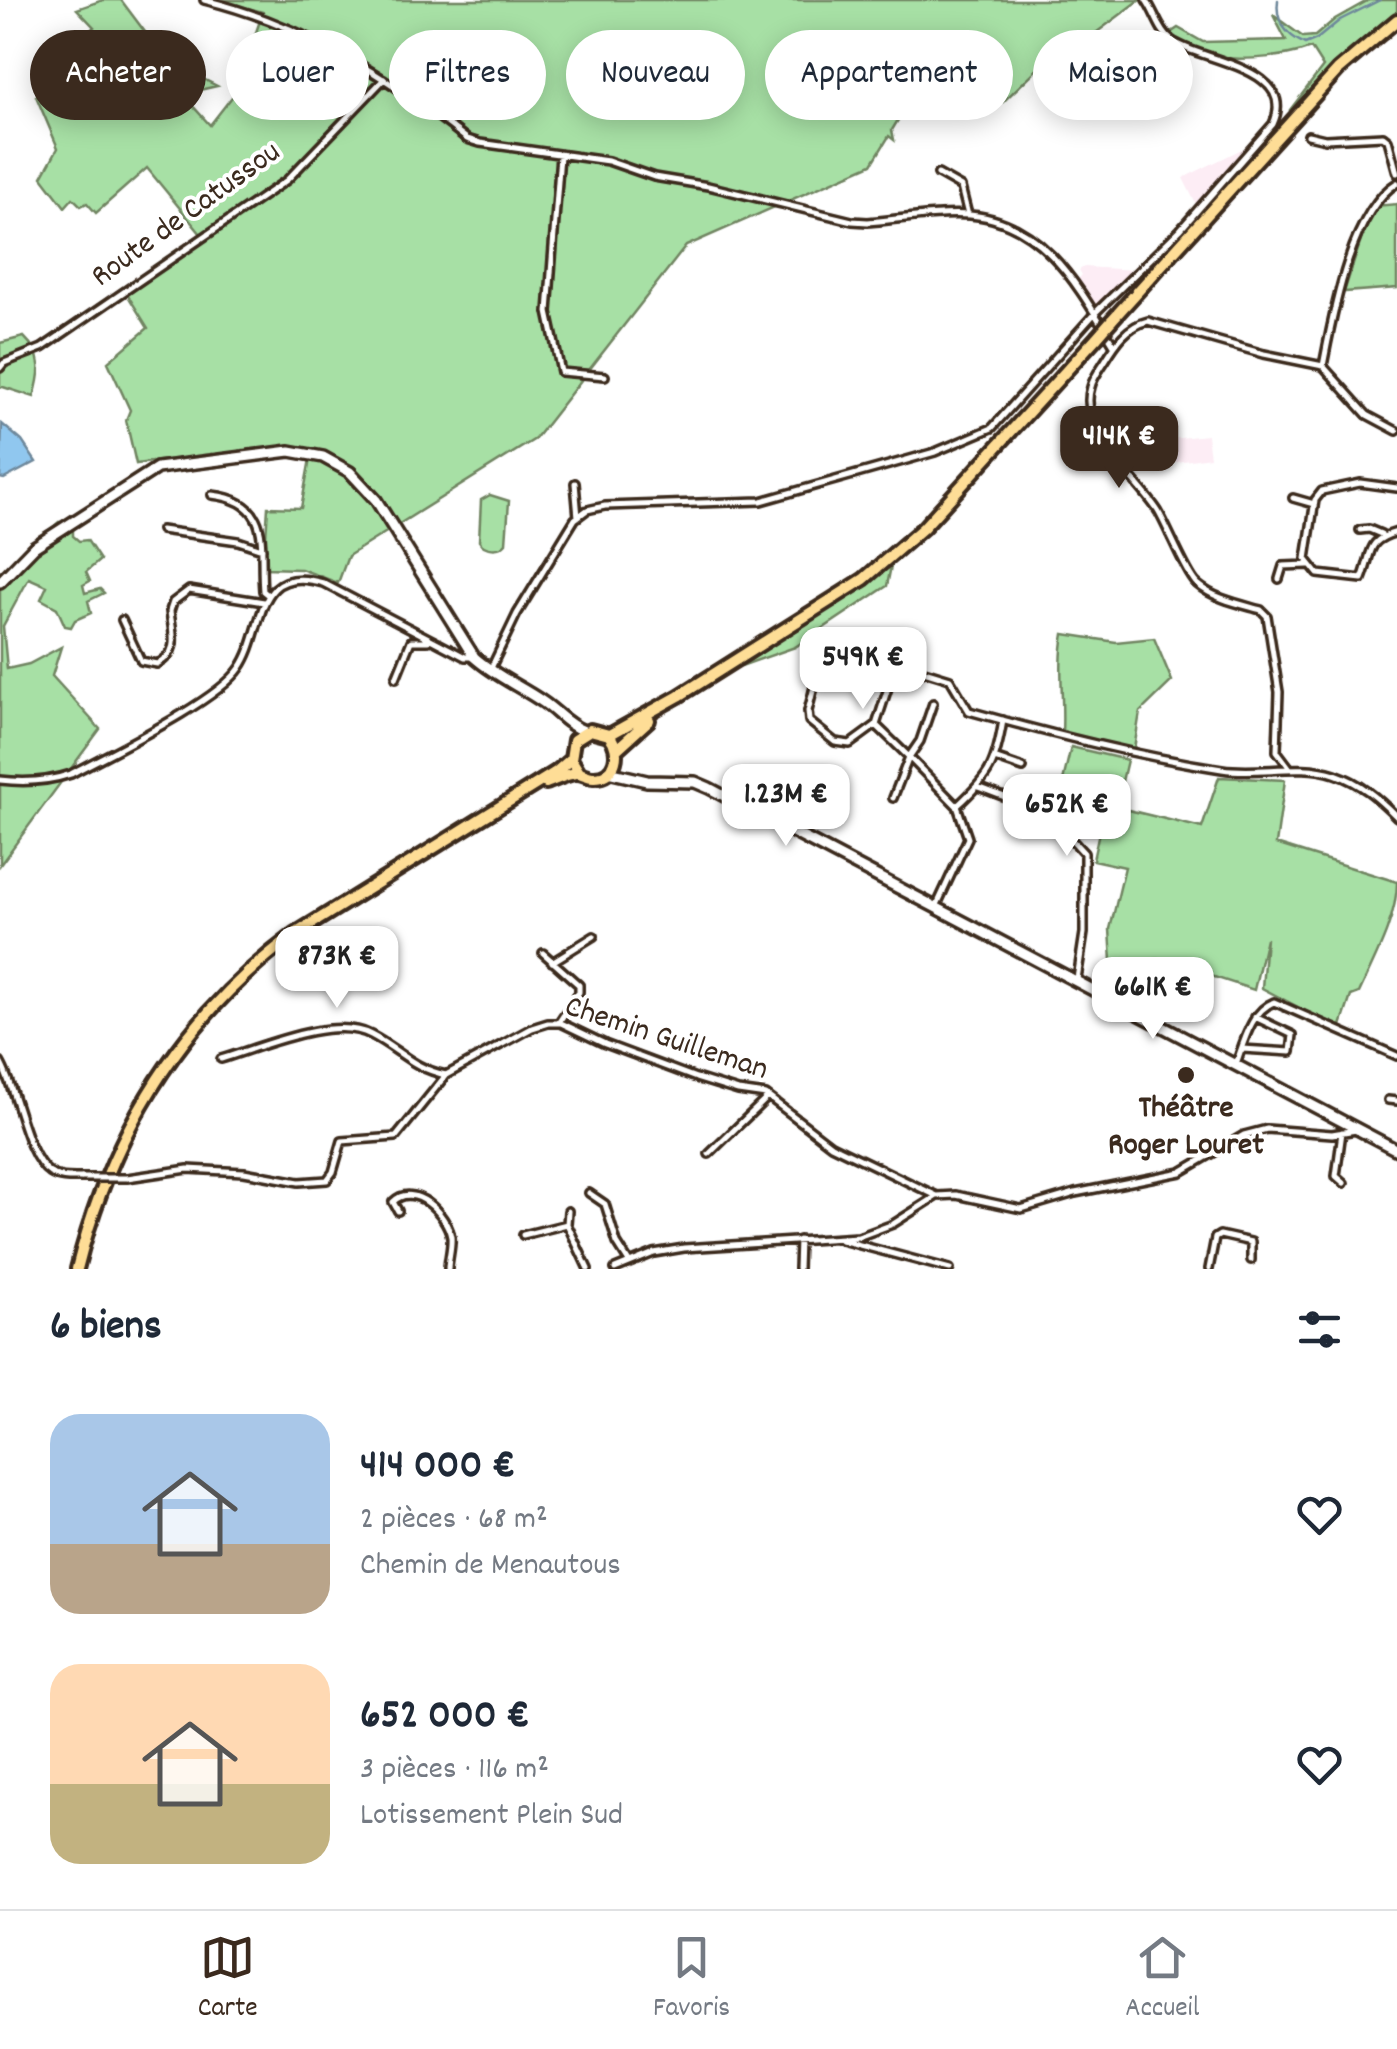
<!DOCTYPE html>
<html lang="fr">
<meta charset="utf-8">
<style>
body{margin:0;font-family:Dekko,sans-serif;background:#f6f6f7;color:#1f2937;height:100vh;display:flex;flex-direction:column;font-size:38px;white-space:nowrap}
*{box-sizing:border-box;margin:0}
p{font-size:32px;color:#747a83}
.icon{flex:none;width:55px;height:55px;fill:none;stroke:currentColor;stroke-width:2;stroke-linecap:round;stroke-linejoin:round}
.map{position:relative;height:1269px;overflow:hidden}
.sheet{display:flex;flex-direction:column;background:#fff;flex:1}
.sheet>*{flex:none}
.guide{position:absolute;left:30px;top:30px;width:1338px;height:90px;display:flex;gap:20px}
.price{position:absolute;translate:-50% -85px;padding:0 22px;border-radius:20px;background:#fff;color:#222;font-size:32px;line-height:65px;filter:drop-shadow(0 2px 5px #0008)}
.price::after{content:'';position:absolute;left:50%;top:60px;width:30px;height:22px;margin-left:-15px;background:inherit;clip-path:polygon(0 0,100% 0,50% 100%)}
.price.current{background:#3b2a1e;color:#fff}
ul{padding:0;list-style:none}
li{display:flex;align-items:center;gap:30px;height:250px;padding:0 50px}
li span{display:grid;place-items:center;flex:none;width:280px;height:200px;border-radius:30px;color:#555}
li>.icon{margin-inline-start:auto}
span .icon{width:120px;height:120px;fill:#fffc;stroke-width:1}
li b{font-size:42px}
h2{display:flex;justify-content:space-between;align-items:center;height:120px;padding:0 50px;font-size:42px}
.tag{padding:0 35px;border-radius:45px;background:#fff;box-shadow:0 5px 25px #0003;font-size:35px;line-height:90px}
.tag.current{background:#3b2a1e;color:#fff}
.dock{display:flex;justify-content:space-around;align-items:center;height:140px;border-top:2px solid #e0e1e3;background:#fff;font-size:28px;color:#747a83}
.dock a{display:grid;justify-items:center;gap:5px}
.dock .current{color:#3b2a1e}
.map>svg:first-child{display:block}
.built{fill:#fdedf5}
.green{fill:#a7e0a5;stroke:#718562;stroke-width:2.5}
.water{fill:#90c7ef;stroke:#6e889b;stroke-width:2.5}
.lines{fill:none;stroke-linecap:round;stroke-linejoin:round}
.stream{stroke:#6e889b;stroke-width:2.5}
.minor-casing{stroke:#3b2a1e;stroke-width:12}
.secondary-casing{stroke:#3b2a1e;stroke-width:16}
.primary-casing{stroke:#3b2a1e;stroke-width:18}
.minor{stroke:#fff;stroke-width:5}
.secondary{stroke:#fff;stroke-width:9}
.primary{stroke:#fedd96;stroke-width:10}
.minor-bridge-casing{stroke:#3b2a1e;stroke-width:12;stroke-linecap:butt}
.primary-bridge-casing{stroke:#3b2a1e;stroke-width:18;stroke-linecap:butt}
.minor-bridge{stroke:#fff;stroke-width:5}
.primary-bridge{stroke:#fedd96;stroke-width:10}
.poi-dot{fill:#3b2a1e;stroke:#fff;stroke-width:4}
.labels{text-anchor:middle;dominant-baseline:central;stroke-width:8;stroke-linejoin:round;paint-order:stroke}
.street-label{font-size:32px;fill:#3b2a1e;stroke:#fff}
.poi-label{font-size:32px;font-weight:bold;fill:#3b2a1e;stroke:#fff}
</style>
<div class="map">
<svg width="1397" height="1269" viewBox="0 0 1397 1269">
<rect width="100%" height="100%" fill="#fff"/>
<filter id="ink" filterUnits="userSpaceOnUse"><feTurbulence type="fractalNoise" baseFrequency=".01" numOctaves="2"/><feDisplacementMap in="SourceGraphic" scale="20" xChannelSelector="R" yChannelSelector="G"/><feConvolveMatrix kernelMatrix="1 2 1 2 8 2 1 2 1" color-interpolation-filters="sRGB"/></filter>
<g filter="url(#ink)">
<!-- built -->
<path class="built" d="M 1252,144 L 1197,206 L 1183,178 Z
M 1084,267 L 1135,270 L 1097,306 L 1077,280 L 1082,275 L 1079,270 Z
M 1207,435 L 1210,457 L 1171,463 L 1133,475 L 1115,451 L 1162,440 Z"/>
<!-- green -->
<path class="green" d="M 103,0 L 121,0 L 166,60 L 217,86 L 182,94 L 210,125 L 235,93 L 263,12 L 218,0 L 1140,0 L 1073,50 L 1066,41 L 1003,102 L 949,45 L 943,45 L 892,130 L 894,140 L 889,136 L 872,164 L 686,246 L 535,439 L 348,556 L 338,583 L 301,569 L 264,568 L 268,507 L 301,508 L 310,459 L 280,457 L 215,467 L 211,454 L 136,464 L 126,420 L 130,410 L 108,362 L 148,328 L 125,291 L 205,239 L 147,168 L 96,213 L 87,203 L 81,206 L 73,198 L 65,207 L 42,177 L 58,148 L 36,96 L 71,75 L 62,55 L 94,27 L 77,9 Z
M 1369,0 L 1397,0 L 1397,13 L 1360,42 L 1293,112 L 1290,110 L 1323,67 L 1311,48 C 1282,59 1226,63 1197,53 C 1187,49 1178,40 1169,34 L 1178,28 L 1203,42 L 1286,40 L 1273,15 L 1303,37 L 1315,36 L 1335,19 Z
M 1397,204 L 1397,288 L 1344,292 L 1367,222 L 1375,206 Z
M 24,337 C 44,356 41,373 34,397 L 0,386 L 0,343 Z
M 490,495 L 509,501 L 506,543 C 500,551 484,550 479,541 L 481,500 Z
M 59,522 L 73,526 L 73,536 L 79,541 L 87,540 L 100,560 L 86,572 L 90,581 L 83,585 L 85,593 L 100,589 L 104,593 L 88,601 L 91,613 L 75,620 L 71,627 L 65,626 L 57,608 L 41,599 L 47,586 L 29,578 L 3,626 L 7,669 L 29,664 L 61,647 L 52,676 L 100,729 L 0,865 L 0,573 Z
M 891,566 L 887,586 L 795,647 L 741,666 Z
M 1064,634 L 1116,642 L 1154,638 L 1172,681 L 1140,712 L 1134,749 L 1062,733 C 1064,699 1058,667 1064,634 Z
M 1071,747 L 1127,760 L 1116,807 L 1202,828 L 1219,777 L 1285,780 L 1276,844 L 1397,882 C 1397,918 1374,960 1359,993 L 1351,996 L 1340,1029 L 1262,988 L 1266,938 L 1254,990 L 1159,959 L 1112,961 L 1110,929 L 1125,867 L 1093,860 L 1103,813 L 1058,802 Z"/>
<!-- water -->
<path class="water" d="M 2,424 L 22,441 L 36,462 L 4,479 L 0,478 Z"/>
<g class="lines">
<!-- stream -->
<path class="stream" d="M 1278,0 C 1275,21 1286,35 1305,44 L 1317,39 L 1340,20 L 1380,0"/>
<defs>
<path id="minor" d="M 204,0 C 302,24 388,76 467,139 L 480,143 L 608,161 L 654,177 L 708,186 L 852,221 L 868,222 C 901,219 936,213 970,215 C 1044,221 1079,288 1114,345
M 1308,135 L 1325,139 L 1383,136 L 1388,140 L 1397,173
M 560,155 L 548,312 L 561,372 L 605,376
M 938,174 L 961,187 L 968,215
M 1397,183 C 1351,211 1333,314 1323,366 L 1367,415 L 1397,431
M 0,368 L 4,363 L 42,348 L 287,180 L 384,79
M 575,483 L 578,517
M 1397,488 L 1360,483 L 1322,491 L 1315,500 L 1306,559 L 1318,574 L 1362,579 C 1373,552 1365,541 1397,532
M 212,495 C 274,502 259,544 263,591 L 268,595
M 1293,498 L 1314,504
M 161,530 L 238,541 L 262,549
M 1360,530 L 1369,529 L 1381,534
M 1279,579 L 1283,566 L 1308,565
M 122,620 L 141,661 L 157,664 C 181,652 172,633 170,611 L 173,602 L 189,590 L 264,602
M 872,655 L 950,679 L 969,711 C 1052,734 1137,756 1222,769 C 1260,775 1298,762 1335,774 C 1361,783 1378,798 1397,817
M 491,668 L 517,614 L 575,519 L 587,510 L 605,506 L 761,501 L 935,452 L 992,428 L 1095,313 L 1180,230 L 1273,124 C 1299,67 1198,61 1171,40 C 1159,31 1155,12 1146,0
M 818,671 L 808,711 L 809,721 L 835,742 L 850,744 L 876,725 L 896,663
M 396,678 L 411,641 L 428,641
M 933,703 L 920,741 L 909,757 L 957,806 L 968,838 L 936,907
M 876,725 L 909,757 L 893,798
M 997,759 L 1023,768
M 1289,767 L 1277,751 L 1279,692 L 1267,616 L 1261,610 C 1240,604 1214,599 1197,584 C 1187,575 1168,528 1158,511 C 1137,478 1077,431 1091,387 C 1093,378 1100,369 1105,361 C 1116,343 1127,326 1148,321 L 1264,354 L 1323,366
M 0,780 C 25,783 47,782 71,774 C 111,752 217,702 240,668 C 266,631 252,562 323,583 L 465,657 L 474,657
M 978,787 L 1010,799 L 1036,821 L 1060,827 L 1084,853 L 1084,933 L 1077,979
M 957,806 C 990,776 996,764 1003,720
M 543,953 L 579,985 L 579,992 L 559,1022
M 552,962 L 594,936
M 1242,1049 L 1291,1052 L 1293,1035 L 1255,1017
M 221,1059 C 261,1047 333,1015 371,1035 C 400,1050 412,1068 446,1075
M 0,1062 C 17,1090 25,1156 50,1173 C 60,1179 71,1178 82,1178
M 1236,1064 C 1244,1042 1251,1011 1274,1002 L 1397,1056
M 1388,1100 L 1397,1101
M 1342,1132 L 1336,1176 L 1344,1183
M 709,1154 L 768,1097
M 127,1178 L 188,1169 L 244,1172 L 299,1182 L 327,1180 L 333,1172 L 342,1141 L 396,1137 L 446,1075 L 532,1028 L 548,1023 L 561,1023 L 605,1044 L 696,1078 L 738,1091 L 766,1095 L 831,1145 L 937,1196
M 589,1193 L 605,1204 L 617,1243 L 629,1262
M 398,1211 L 393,1202 C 414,1181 447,1214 451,1237 C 452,1247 448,1259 448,1269
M 568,1211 L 567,1224 L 588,1269
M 523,1235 L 567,1224
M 841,1240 L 950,1269
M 615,1269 L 654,1253 L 684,1248 L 858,1237 L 893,1224 L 937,1196 L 956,1195 L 1021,1209 L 1075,1193 L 1181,1172 L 1244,1135 L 1267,1129 L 1332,1134 L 1356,1130
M 798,1269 L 799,1240
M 1209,1269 L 1215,1238 L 1220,1235 L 1251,1242 L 1251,1260"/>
<path id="secondary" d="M 0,582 L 34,547 L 157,468 L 290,451 L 323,457 L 350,472 L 376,500 L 474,657 C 495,676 520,686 543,702 C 558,712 567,725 584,731
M 608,772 L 647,781 L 695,782 L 709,788 L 1397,1150"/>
<path id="primary" d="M 1111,321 L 1338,70 L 1397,20
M 609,735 L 679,696 L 864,579 L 923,528 L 1097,337
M 617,749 L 649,720
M 546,783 C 555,780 568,773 577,773 C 583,773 587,777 593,777 C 617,778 622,751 609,735 L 590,730 L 574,740 L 571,759 L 579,772
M 77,1269 C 111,1133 181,1018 295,934 L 556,772 L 571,759"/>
</defs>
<!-- minor casing -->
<use href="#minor" class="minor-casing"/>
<!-- secondary casing -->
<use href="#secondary" class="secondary-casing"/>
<!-- primary casing -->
<use href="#primary" class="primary-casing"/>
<!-- minor -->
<use href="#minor" class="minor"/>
<!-- secondary -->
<use href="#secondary" class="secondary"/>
<!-- primary -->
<use href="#primary" class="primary"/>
<defs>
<path id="minor-bridge" d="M 82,1178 L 127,1178"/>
<path id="primary-bridge" d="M 1097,337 L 1111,321"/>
</defs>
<!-- minor-bridge casing -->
<use href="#minor-bridge" class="minor-bridge-casing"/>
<!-- primary-bridge casing -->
<use href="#primary-bridge" class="primary-bridge-casing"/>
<!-- minor-bridge -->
<use href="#minor-bridge" class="minor-bridge"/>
<!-- primary-bridge -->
<use href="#primary-bridge" class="primary-bridge"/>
</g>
</g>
<!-- markers -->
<circle class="poi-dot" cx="1186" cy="1075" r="10"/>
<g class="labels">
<!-- street labels -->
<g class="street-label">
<text transform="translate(187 216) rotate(-36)">Route de Catussou</text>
<text transform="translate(666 1040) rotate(18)">Chemin Guilleman</text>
</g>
<!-- poi labels -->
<g class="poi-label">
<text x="1186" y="1110">Théâtre<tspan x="1186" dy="37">Roger Louret</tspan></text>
</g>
</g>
</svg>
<b class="price current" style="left:1119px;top:491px">414K €</b>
<b class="price" style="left:863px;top:712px">549K €</b>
<b class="price" style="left:786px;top:849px">1.23M €</b>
<b class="price" style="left:1067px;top:859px">652K €</b>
<b class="price" style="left:337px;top:1011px">873K €</b>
<b class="price" style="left:1153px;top:1042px">661K €</b>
<div class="guide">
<a class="tag current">Acheter</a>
<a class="tag">Louer</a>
<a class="tag">Filtres</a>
<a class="tag">Nouveau</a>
<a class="tag">Appartement</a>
<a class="tag">Maison</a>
</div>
</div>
<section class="sheet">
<h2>6 biens<svg class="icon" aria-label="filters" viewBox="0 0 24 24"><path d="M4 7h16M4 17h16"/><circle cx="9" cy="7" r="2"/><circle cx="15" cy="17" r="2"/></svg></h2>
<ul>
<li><span style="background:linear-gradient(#a9c7e8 65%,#b9a48a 0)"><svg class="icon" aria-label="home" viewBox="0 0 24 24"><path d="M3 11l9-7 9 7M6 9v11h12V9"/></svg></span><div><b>414 000 €</b><p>2 pièces · 68 m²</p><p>Chemin de Menautous</p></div><svg class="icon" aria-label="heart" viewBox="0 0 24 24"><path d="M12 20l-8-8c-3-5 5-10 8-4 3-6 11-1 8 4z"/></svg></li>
<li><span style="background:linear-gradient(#ffd9b3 60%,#c2b280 0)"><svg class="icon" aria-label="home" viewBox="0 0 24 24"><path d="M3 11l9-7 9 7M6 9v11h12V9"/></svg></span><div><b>652 000 €</b><p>3 pièces · 116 m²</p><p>Lotissement Plein Sud</p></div><svg class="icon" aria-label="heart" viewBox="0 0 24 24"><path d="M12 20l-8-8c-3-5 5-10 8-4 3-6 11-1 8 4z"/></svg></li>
</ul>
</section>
<nav class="dock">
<a class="current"><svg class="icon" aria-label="map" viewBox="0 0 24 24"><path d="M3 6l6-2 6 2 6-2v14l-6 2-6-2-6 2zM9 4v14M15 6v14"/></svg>Carte</a>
<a><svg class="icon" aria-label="saved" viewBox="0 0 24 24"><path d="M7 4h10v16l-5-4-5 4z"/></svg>Favoris</a>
<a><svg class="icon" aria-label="home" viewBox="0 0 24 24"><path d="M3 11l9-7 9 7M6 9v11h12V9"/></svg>Accueil</a>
</nav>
